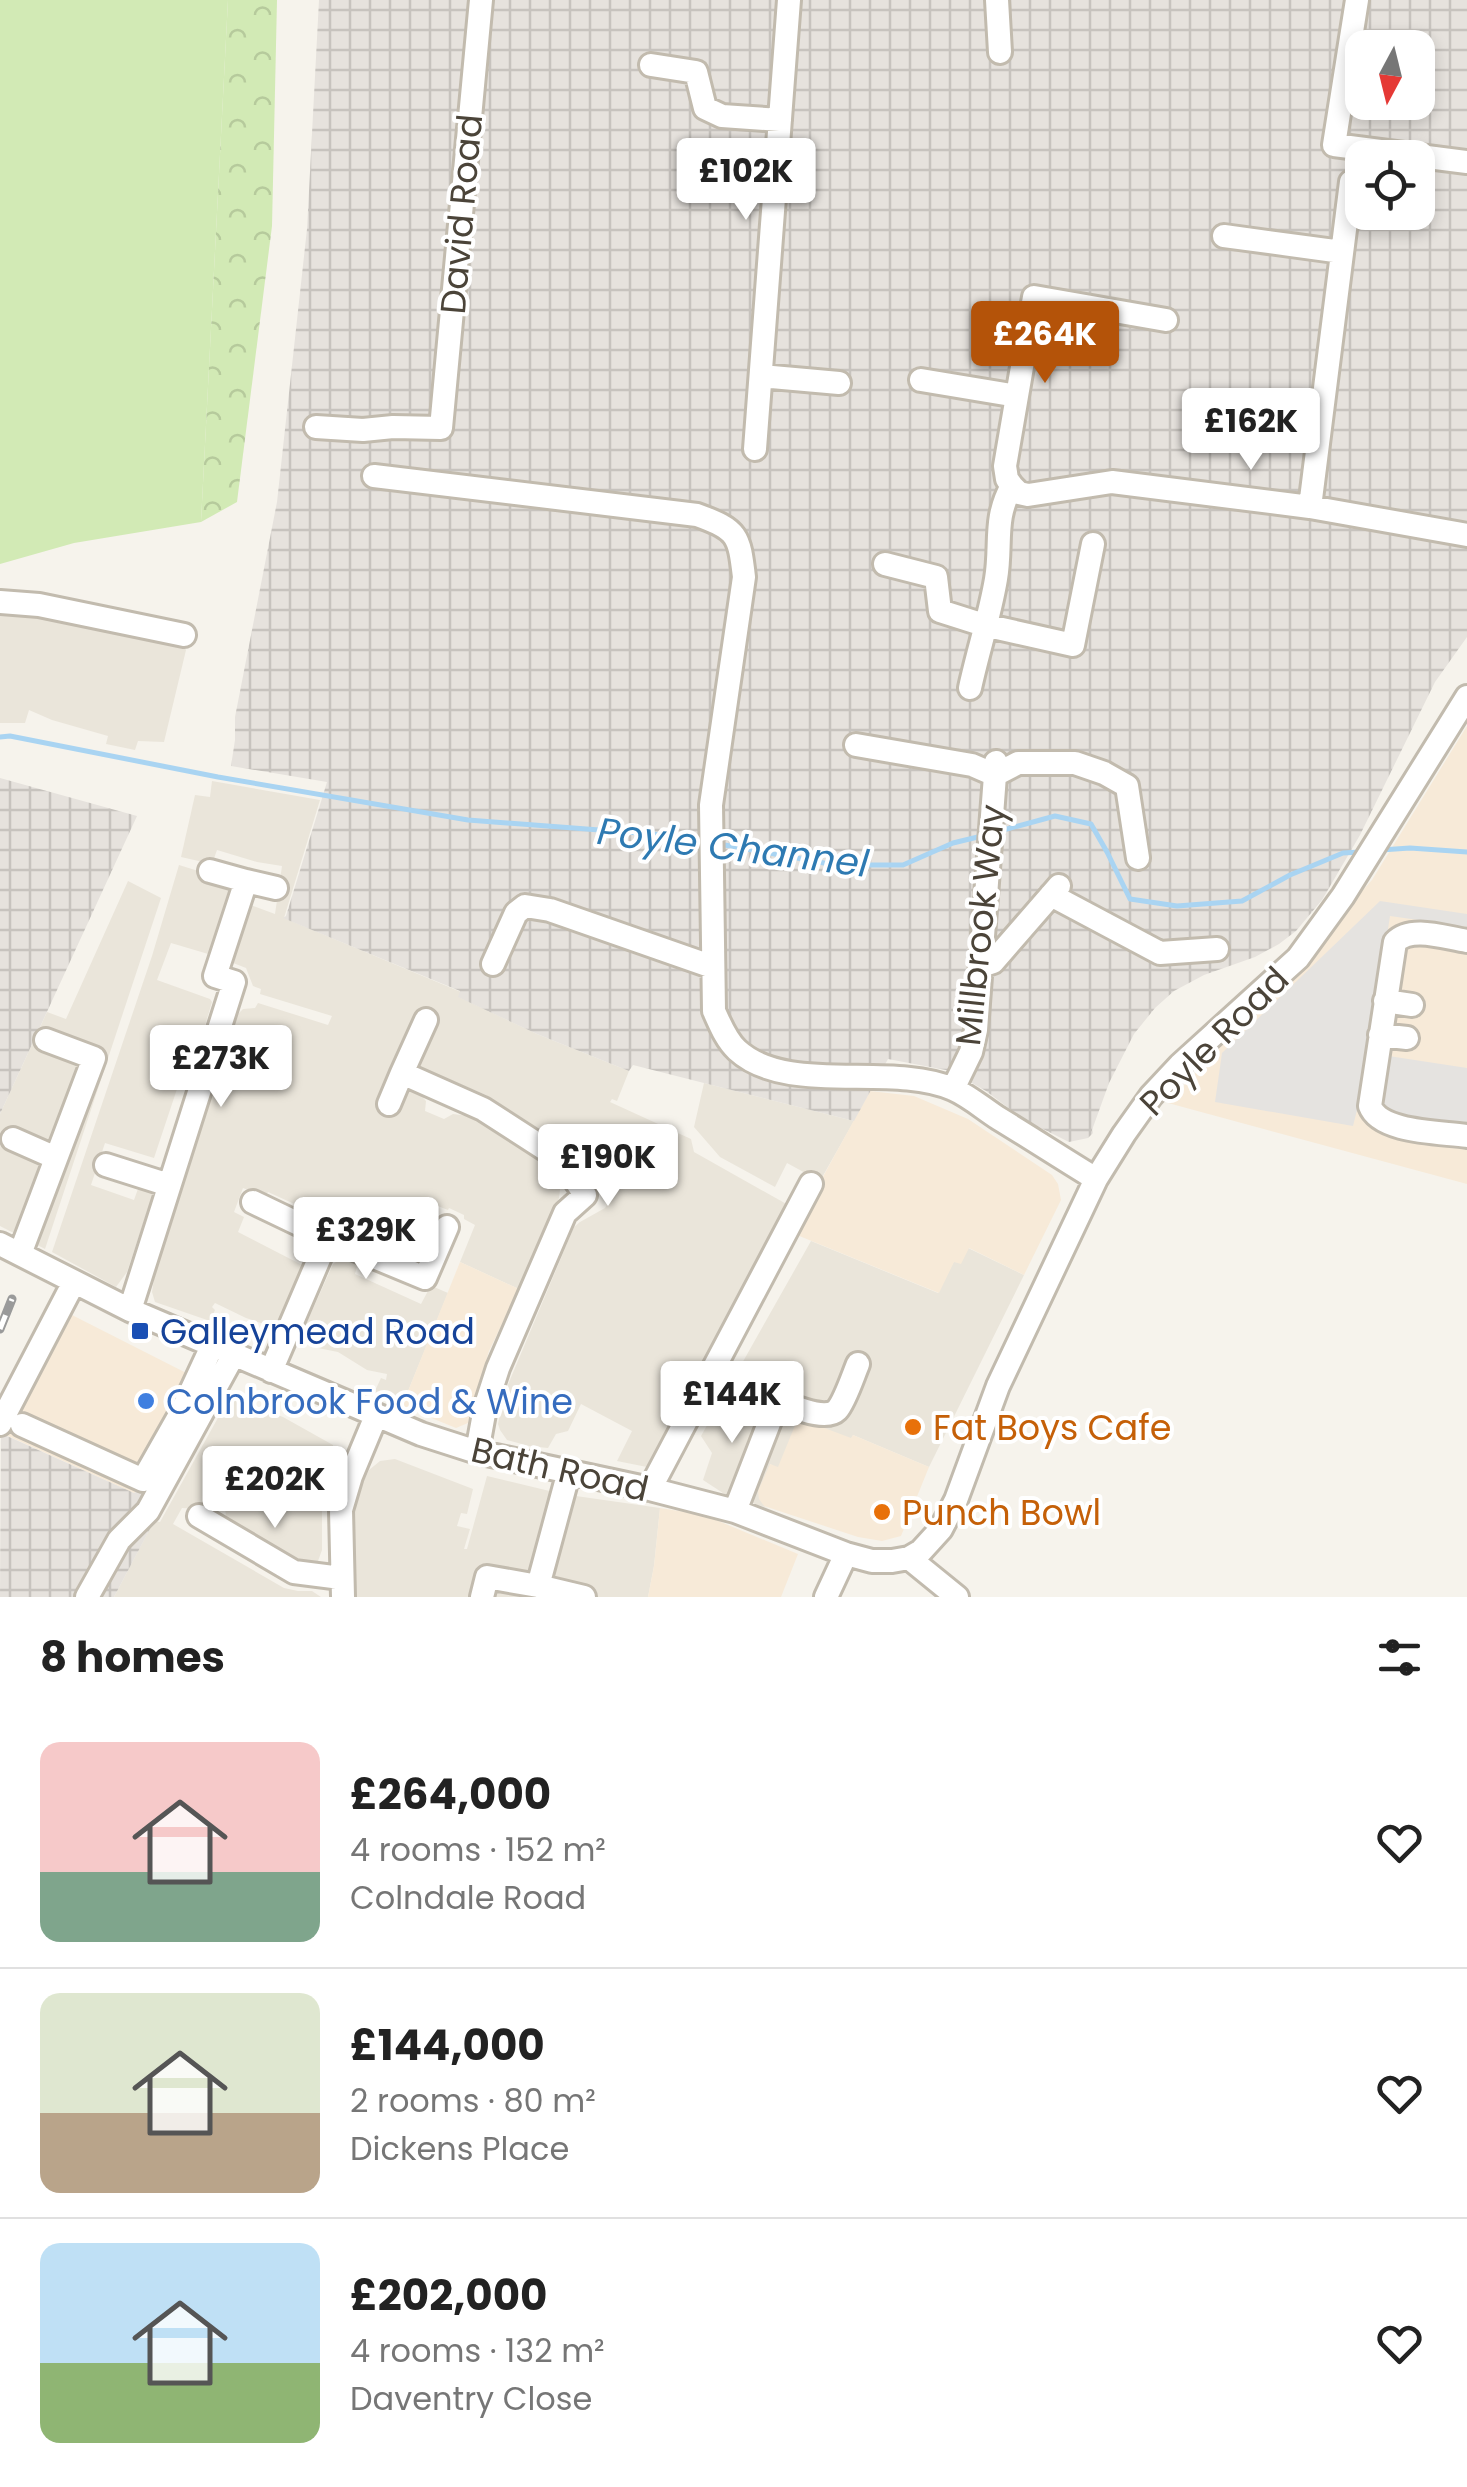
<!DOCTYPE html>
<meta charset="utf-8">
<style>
body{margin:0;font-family:Poppins,sans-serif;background:#f6f6f6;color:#222;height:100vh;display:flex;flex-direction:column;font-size:38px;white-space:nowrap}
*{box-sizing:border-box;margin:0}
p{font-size:32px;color:#767676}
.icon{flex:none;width:55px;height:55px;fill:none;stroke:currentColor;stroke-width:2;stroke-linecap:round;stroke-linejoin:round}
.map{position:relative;height:1597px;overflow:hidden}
.side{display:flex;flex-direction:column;background:#fff;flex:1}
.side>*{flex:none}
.needle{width:65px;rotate:187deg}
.controls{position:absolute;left:1345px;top:30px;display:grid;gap:20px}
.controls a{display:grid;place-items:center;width:90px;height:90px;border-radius:20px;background:#fff;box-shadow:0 5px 15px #0003;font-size:50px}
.price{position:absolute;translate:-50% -85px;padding:0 22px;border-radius:10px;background:#fff;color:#222;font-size:32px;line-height:65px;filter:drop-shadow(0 2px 5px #0008)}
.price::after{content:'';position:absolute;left:50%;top:60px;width:30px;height:22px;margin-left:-15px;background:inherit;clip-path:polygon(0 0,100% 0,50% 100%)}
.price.on{background:#b45309;color:#fff}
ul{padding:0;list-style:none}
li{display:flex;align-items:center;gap:30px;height:250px;padding:0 40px}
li+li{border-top:2px solid #e0e0e0}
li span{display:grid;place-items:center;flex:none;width:280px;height:200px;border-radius:20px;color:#555}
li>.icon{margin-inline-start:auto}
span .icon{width:120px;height:120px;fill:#fffc;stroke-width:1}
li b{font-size:42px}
h2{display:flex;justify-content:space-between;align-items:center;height:120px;padding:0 40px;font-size:42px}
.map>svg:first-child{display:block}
.residential{fill:#eae5da}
.commercial{fill:#f7ead8}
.industrial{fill:url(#industrial-grid);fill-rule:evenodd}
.green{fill:#d2eab5}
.forest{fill:url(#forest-crowns)}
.parking{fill:#e5e3e0}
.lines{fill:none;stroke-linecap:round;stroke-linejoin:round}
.stream{stroke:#a9d4f2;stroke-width:5}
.minor-casing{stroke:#c2bbae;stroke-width:28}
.minor{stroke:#fff;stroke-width:22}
.rail-casing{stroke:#9a9a9a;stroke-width:9}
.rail{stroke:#fff;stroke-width:5;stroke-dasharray:15;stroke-linecap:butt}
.transit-dot{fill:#1a4fb4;stroke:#fff;stroke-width:4}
.shop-dot{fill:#3f7fe0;stroke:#fff;stroke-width:4}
.food-dot{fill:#e8710a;stroke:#fff;stroke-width:4}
.labels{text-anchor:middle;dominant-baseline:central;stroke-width:8;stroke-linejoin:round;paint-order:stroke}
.street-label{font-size:35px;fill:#4b4439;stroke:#fff}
.transit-label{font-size:35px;fill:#164399;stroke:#fff;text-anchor:start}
.shop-label{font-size:35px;fill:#366cbe;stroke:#fff;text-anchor:start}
.food-label{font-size:35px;fill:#c56008;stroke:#fff;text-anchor:start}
.water-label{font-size:38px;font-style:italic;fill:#2e7ab2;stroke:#fff}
</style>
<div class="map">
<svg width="1467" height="1597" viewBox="0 0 1467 1597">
<defs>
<pattern id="industrial-grid" width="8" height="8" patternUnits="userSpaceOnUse" patternTransform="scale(2.5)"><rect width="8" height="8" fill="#e6e2dd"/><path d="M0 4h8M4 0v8" fill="none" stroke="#c7c3be"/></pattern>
<pattern id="forest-crowns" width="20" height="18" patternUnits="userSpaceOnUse" patternTransform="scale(2.5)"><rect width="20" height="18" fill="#d2eab5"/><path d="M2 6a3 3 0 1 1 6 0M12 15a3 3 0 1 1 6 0" fill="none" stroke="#b6ca9c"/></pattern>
</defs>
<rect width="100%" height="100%" fill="#f6f3ec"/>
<!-- residential -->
<path class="residential" d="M 0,606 L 183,645 L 186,650 L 164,742 L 138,741 L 135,750 L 106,744 L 108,736 L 52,720 L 29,710 L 25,723 L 0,723 Z
M 212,781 L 320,800 L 284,918 L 461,992 L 459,997 L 537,1034 L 629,1071 L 617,1101 L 612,1099 L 610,1102 L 691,1139 L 694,1152 L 790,1206 L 647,1467 L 617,1461 L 632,1431 L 581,1404 L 568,1431 L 556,1434 L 548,1448 L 529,1446 L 507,1440 L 500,1430 L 498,1424 L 504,1394 L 574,1227 L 580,1222 L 605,1208 L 608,1203 L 608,1192 L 600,1178 L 562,1143 L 486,1095 L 425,1069 L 415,1089 L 426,1101 L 425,1111 L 444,1119 L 453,1114 L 469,1116 L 493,1128 L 550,1167 L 558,1174 L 561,1181 L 559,1198 L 519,1289 L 460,1262 L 475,1225 L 464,1219 L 464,1215 L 449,1208 L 448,1210 L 435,1205 L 413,1258 L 268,1192 L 265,1197 L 243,1188 L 234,1212 L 244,1217 L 238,1232 L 304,1266 L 276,1328 L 246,1318 L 215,1303 L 212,1307 L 215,1310 L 210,1321 L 155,1302 L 152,1292 L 154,1279 L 234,1018 L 243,1009 L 255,1008 L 258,1003 L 328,1025 L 332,1016 L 260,994 L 261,989 L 253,986 L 246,968 L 228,961 L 245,903 L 275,914 L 282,866 L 257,862 L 217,850 L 212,864 L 181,857 L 195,795 L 210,797 Z
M 179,865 L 208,874 L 228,888 L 233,900 L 215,956 L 171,943 L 157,980 L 210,999 L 212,1002 L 190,1076 L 180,1080 L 154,1158 L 105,1143 L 91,1185 L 134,1200 L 139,1186 L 154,1191 L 127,1272 L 116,1287 L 52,1252 L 152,956 Z
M 128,881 L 161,898 L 45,1249 L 0,1226 L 0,1114 L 47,1012 L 66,1019 Z
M 704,1083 L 854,1121 L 820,1181 L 787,1163 L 775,1187 L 720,1157 L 694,1127 Z
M 811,1241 L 938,1293 L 954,1261 L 968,1248 L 1024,1275 L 929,1467 L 853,1435 L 851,1439 L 777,1468 L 770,1464 L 764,1506 L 768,1508 L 726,1495 L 703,1480 L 712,1453 L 701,1436 Z
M 342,1258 L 358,1263 L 355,1274 L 421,1304 L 429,1289 L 434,1287 L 448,1293 L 402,1406 L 374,1393 L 381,1378 L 386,1380 L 387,1374 L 367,1370 L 338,1352 L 318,1348 L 299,1340 L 333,1264 Z
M 229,1398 L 283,1417 L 333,1445 L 335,1462 L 322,1500 L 322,1550 L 318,1561 L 309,1568 L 227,1525 L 225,1508 L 209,1499 L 199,1509 L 182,1508 L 173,1524 L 284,1588 L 298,1591 L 312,1591 L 321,1597 L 114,1597 L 154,1521 L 160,1522 Z
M 395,1459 L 473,1489 L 467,1514 L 461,1513 L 457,1526 L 470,1529 L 464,1549 L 467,1549 L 487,1476 L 562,1494 L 660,1508 L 654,1566 L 648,1597 L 355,1597 L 353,1528 L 357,1495 L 369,1470 L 380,1461 Z"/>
<!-- commercial -->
<path class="commercial" d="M 1467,726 L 1467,1184 L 1168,1103 L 1372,880 Z
M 870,1091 L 914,1096 L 968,1119 L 1052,1175 L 1058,1184 L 1061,1200 L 1024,1275 L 969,1248 L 961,1264 L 954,1262 L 939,1293 L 792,1233 Z
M 460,1262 L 519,1289 L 489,1351 L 468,1423 L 456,1428 L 402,1406 Z
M 70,1314 L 208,1384 L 155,1482 L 134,1493 L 8,1436 L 1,1436 Z
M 798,1418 L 851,1438 L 853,1435 L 929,1467 L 901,1536 L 882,1541 L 858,1537 L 764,1506 L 759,1499 L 758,1491 L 770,1464 L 778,1467 Z
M 660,1508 L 704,1515 L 798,1554 L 781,1597 L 648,1597 L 654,1566 Z"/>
<!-- industrial -->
<path class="industrial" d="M 319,0 L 1467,0 L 1467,637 L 1435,682 L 1360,835 L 1322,900 L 1296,931 L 1279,944 L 1255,957 L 1204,975 L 1174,991 L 1155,1008 L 1134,1034 L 1109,1083 L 1092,1130 L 1093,1133 L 1088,1138 L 1069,1142 L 1023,1119 L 986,1091 L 951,1071 L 888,1059 L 854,1121 L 633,1065 L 629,1071 L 537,1034 L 458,997 L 460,991 L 283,918 L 286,916 L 327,782 L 231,766 L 235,740 L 235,717 L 277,502 L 307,229 ZM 1362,48 L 1418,48 L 1418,102 L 1362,102 ZM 1362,158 L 1418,158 L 1418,212 L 1362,212 Z
M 0,778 L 137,816 L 0,1114 Z
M 225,1387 L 114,1597 L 0,1597 L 1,1436 L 7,1436 L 134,1493 L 155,1482 Z"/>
<!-- green -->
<path class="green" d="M 0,0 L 228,0 L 201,522 L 74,543 L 0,564 Z"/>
<!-- forest -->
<path class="forest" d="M 228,0 L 277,0 L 272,226 L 237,502 L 201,522 Z"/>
<!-- parking -->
<path class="parking" d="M 1380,901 L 1467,914 L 1467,927 L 1390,916 L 1369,1053 L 1467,1068 L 1467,1125 L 1357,1110 L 1353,1126 L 1215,1102 L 1222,1053 Z"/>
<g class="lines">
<!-- stream -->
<path class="stream" d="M 0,737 L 10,736 L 218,777 L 468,820 L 678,836 L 703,841
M 996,832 L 1055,816 L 1091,824 L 1107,852 L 1130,899 L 1177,906 L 1242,901 L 1290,875 L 1343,853 L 1360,852
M 719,844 L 835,865 L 903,865 L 953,843 L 986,835
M 1381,850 L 1410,848 L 1467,852"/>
<defs>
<path id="minor" d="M 997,0 L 1000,52
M 1357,0 L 1334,145 L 1467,162
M 651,65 L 696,72 L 705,108 L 722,116 L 780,120
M 1224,236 L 1342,252
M 761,376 L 839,383
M 921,380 L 1017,396
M 316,427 L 363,430 L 393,427 L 441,428 L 481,0
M 755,449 L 789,0
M 374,476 L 697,515 C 738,530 739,535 744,577 L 711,805 L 714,1011 C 720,1024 726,1040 737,1050 C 787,1096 891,1062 953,1089 C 969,1096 984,1109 998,1118 C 1031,1138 1063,1159 1096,1179
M 1012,486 L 1019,493 L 1028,495 L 1112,482 L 1310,507 L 1467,535
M 1012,486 L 1007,479 L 1005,466 L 1034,297 L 1166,320
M 1310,507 L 1351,182
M 885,564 L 936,577 L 940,611 L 984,625 L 1073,645 L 1093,544
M 0,602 L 39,605 L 184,635
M 970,688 C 978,651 990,615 996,579 C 1002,544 993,519 1012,486
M 856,745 L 972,765 L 995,775 L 1018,763 L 1075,763 L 1104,773 L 1127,786 L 1138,858
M 210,871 L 246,881
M 1051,895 L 1160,953 L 1217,949
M 1467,941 C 1446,938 1411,925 1395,942 L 1370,1106 C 1380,1133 1441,1132 1467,1136
M 493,964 L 516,913 L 525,906 L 550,910 L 713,967
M 981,966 L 993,962 L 1059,886
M 1385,1001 L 1412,1005
M 426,1020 L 402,1073 L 483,1109 L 562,1160 L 585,1195 L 565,1213 L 498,1368 L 485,1408 L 477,1452
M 1380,1035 L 1407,1038
M 953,1089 L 971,1052 L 976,1030 L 996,762
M 389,1104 L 402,1073
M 13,1139 L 56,1158
M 106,1165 L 169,1185
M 253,1202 L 328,1238 L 271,1371
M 328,1238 L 425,1278 L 447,1227
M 0,1244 L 130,1310 L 421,1434 L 477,1452 L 650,1489 L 735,1511 L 846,1554 L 872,1561 L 892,1561 L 909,1558 L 921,1551 L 941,1529 L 956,1500 L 998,1386 L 1096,1179 L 1124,1134 L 1151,1096 L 1180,1065 L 1298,958 L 1343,896 L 1467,697
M 20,1254 L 94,1058 L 46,1040
M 130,1310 L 234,982 L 215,976 L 246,881 L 276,888
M 767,1395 C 782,1402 824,1423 837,1410 C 845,1401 853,1376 858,1364
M 0,1424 L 74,1282
M 22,1425 L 143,1480 L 181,1413 L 213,1344
M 569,1471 L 538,1586 L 584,1597
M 650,1489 L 811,1184
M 735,1511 L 778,1400
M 199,1516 L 294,1572 L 341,1578
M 909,1558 L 957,1597
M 87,1597 L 119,1540 L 148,1511 L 234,1354
M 343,1597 L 341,1510 L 351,1476 L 376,1416
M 482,1597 L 487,1577 L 538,1586
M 826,1597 L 846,1554"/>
</defs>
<!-- minor casing -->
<use href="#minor" class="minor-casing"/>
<!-- minor -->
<use href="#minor" class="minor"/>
<defs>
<path id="rail" d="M 0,1329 L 12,1299"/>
</defs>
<!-- rail casing -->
<use href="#rail" class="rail-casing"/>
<!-- rail -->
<use href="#rail" class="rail"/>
</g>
<!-- markers -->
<rect class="transit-dot" x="130" y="1321" width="20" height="20" rx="5"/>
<circle class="shop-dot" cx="146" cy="1401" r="10"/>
<g class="food-dot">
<circle cx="913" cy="1427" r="10"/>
<circle cx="882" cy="1512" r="10"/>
</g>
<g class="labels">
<!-- street labels -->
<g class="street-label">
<text transform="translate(461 214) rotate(-85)">David Road</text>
<text transform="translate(980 925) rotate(-84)">Millbrook Way</text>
<text transform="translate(1214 1041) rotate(-45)">Poyle Road</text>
<text transform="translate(560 1469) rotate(13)">Bath Road</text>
</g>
<!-- transit labels -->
<g class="transit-label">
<text x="160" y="1331">Galleymead Road</text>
</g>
<!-- shop labels -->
<g class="shop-label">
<text x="166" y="1401">Colnbrook Food &amp; Wine</text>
</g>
<!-- food labels -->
<g class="food-label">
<text x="933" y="1427">Fat Boys Cafe</text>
<text x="902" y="1512">Punch Bowl</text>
</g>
<!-- water labels -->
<g class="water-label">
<text transform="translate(733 847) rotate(7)">Poyle Channel</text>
</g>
</g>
</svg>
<div class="controls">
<a><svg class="needle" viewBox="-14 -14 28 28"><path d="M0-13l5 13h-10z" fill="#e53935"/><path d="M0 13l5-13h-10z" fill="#767676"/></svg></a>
<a><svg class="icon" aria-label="locate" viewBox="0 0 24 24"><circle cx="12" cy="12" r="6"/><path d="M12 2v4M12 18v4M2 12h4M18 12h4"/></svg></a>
</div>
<b class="price" style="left:746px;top:223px">£102K</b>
<b class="price on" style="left:1045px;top:386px">£264K</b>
<b class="price" style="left:1251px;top:473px">£162K</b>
<b class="price" style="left:221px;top:1110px">£273K</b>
<b class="price" style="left:608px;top:1209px">£190K</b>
<b class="price" style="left:366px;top:1282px">£329K</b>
<b class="price" style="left:732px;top:1446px">£144K</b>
<b class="price" style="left:275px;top:1531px">£202K</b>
</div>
<section class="side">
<h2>8 homes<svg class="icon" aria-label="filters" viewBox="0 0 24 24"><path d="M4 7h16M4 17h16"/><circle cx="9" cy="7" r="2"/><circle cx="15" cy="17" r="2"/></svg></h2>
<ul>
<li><span style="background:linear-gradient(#f6c9c9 65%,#7fa58c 0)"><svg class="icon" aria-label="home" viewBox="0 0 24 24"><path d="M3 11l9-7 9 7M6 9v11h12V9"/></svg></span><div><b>£264,000</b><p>4 rooms · 152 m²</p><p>Colndale Road</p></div><svg class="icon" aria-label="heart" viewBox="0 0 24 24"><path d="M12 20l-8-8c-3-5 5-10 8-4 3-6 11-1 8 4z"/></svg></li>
<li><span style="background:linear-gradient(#dfe7d0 60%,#b9a48a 0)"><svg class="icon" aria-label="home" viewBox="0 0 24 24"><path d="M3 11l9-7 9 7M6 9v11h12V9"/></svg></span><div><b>£144,000</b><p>2 rooms · 80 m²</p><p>Dickens Place</p></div><svg class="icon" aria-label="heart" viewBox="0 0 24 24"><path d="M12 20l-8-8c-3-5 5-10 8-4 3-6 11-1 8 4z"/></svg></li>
<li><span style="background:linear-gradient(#bfe0f5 60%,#8fb573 0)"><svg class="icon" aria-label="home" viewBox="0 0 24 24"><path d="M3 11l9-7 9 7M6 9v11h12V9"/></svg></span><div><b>£202,000</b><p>4 rooms · 132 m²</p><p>Daventry Close</p></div><svg class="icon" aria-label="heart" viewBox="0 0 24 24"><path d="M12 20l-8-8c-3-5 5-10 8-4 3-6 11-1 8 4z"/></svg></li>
</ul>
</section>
